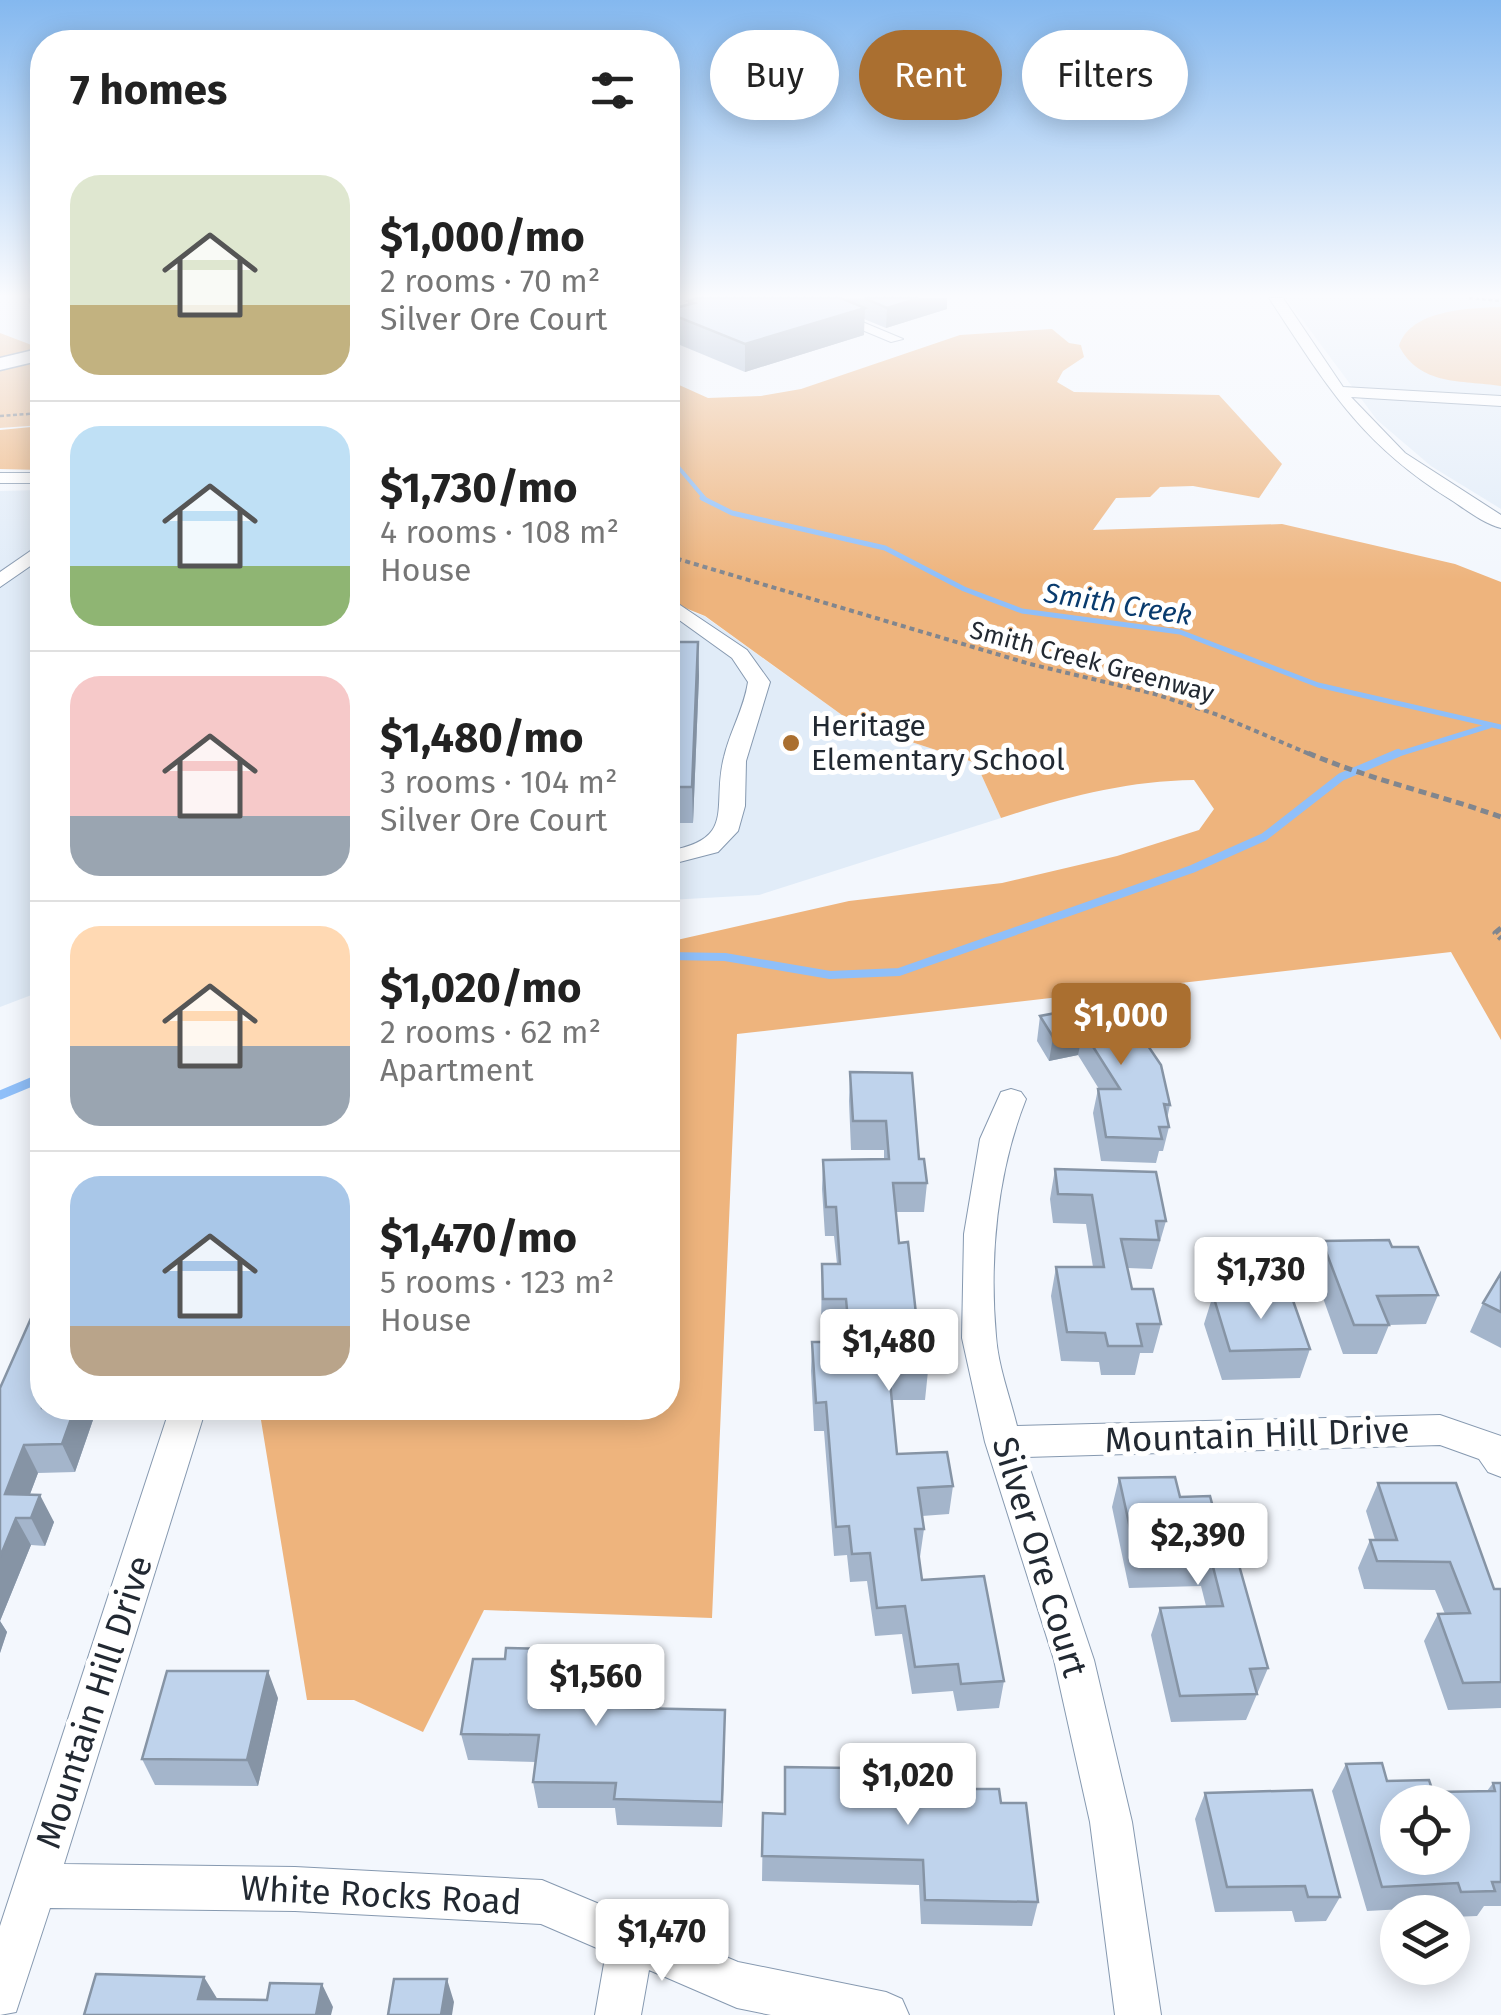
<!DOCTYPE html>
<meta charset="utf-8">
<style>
body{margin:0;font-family:"Fira Sans",sans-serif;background:#f6f6f6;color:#222;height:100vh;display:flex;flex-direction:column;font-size:38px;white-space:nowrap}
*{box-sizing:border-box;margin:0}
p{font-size:32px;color:#767676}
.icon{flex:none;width:55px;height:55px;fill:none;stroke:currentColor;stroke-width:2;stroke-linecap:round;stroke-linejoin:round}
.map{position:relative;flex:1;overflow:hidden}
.panel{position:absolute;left:30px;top:30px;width:650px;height:1390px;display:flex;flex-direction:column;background:#fff;border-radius:40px;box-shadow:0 5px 25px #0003}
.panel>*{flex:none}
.top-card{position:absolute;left:710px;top:30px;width:640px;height:90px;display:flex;gap:20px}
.buttons{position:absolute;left:1380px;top:1785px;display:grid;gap:20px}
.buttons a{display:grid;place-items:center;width:90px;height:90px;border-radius:50%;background:#fff;box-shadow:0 5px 25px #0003;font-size:50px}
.price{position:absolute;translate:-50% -85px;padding:0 22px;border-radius:10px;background:#fff;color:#222;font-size:32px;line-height:65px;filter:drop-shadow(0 2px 5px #0008)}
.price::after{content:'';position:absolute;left:50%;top:60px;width:30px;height:22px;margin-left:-15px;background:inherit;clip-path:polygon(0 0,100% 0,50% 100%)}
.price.selected{background:#aa6f30;color:#fff}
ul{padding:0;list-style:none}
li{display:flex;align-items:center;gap:30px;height:250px;padding:0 40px}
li+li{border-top:2px solid #e0e0e0}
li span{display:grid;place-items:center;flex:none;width:280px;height:200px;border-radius:30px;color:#555}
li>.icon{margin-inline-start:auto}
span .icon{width:120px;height:120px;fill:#fffc;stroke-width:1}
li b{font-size:42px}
h2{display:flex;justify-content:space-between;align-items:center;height:120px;padding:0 40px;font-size:42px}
.pill{padding:0 35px;border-radius:45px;background:#fff;box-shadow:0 5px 25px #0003;font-size:35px;line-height:90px}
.pill.selected{background:#aa6f30;color:#fff}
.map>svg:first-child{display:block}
.built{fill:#e1ecf8}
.green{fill:#efc49d}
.forest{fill:#eeb47d}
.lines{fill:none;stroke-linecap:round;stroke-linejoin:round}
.stream-far3{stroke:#8fbff9;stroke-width:4}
.stream-far2{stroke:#8fbff9;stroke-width:5}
.stream-far1{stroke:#8fbff9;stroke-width:8}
.stream{stroke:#8fbff9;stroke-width:9}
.minor-casing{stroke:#8699b0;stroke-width:2}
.major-casing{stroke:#8699b0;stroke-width:3}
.path-far2{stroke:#81868e;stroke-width:2.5;stroke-dasharray:4 2.5;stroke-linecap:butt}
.path-far1{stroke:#81868e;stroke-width:4;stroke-dasharray:5 4;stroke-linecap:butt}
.path{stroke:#81868e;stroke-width:5;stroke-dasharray:8 5;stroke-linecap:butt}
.minor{fill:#fff;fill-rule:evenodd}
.major{fill:#fff;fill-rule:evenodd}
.wall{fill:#a4b5cb}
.shaded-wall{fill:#8694a5}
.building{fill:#bfd3ec;stroke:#8694a5;stroke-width:2.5;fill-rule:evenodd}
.poi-dot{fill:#aa6f30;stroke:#fff;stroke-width:4}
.labels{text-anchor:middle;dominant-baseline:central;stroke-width:10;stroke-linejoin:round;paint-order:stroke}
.far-street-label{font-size:25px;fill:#222932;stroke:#fff}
.far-water-label{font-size:28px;font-style:italic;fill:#093b6e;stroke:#fff}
.poi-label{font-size:30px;fill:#222932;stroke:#fff;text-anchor:start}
.near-street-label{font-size:35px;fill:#222932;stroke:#fff}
</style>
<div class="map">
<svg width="1501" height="2015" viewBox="0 0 1501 2015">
<rect width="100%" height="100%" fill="#f3f7fd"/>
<!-- built -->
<path class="built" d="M 1286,298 L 1501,298 L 1501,509 L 1431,466 L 1377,420 Z
M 42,490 L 42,991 L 0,1007 L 0,491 Z
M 668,604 L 704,616 L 853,723 L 976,763 L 1001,818 L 759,895 L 668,900 Z"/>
<!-- green -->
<path class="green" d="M 1501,307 L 1501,386 C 1461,380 1420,386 1399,346 C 1410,310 1468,308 1501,307 Z
M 0,333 L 42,349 L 42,425 L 0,428 Z"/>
<!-- forest -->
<path class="forest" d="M 1052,329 L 1069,343 L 1081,345 L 1084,357 L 1063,371 L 1057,382 L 1074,392 L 1219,395 L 1282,464 L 1259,498 L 1193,486 L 1160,487 L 1150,497 L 1116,498 L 1093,530 L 1282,524 L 1455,564 L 1501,582 L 1501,1040 L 1451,952 L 737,1034 L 712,1618 L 484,1610 L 423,1732 L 354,1700 L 307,1700 L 259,1408 L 668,1408 L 668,942 L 849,901 L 1002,883 L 1117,856 L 1199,830 L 1214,809 L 1194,780 C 1126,781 1066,797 1001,818 L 976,763 L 853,723 L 705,616 L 668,601 L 668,380 L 708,398 L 761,396 L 801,389 L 960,335 Z
M 42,426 L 42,470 L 0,469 L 0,430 Z"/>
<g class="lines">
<!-- stream-far3 -->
<path class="stream-far3" d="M 668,455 L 706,500"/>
<!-- stream-far2 -->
<path class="stream-far2" d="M 702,498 L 732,513 L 885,548 L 964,589 L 1022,611 L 1180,632 L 1318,685 L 1501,727
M 1392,756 L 1489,726"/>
<!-- stream-far1 -->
<path class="stream-far1" d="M 668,956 L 725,957 L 830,975 L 899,972 L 1192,869 L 1264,837 L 1341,777 L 1398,753
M 35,1080 L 42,1077"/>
<!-- stream -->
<path class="stream" d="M 0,1095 L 41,1078"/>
<defs>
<path id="minor" d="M 785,298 L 805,298 L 903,339 L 891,342 Z
M 1269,298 L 1283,298 L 1343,387 L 1501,396 L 1501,406 L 1351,397 L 1405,453 L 1501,515 L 1501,528 C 1482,523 1464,508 1448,498 C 1358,441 1326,384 1269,298 Z
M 0,473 L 42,473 L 42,483 L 0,483 Z
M 42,543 L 42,558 L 0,587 L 0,572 Z
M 668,597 L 747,650 L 770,682 L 746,761 L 745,806 L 738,831 L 718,852 L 668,865 L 668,851 C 738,839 711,807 724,757 C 730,731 744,709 748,682 L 732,658 L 668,612 Z
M 1011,1089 L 1021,1092 L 1026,1099 C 997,1172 989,1258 996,1336 C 998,1366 1010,1397 1017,1426 L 1440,1415 L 1501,1436 L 1501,1477 L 1488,1472 L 1479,1459 L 1440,1445 L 1026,1457 L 1094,1660 L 1132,1822 L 1161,2015 L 1115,2015 L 1090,1822 L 1054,1660 L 985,1442 L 962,1338 L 964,1234 L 980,1139 L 1001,1092 Z
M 170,1408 L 206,1408 L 64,1864 L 295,1867 L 542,1880 L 738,1962 L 886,1992 L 902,1999 L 909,2015 L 771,2015 L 737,2008 L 649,1970 L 641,2015 L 595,2015 L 606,1952 L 541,1924 L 295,1911 L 50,1908 L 16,2012 L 0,2015 L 0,1926 Z"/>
<path id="major" d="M 42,348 L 42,360 L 0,370 L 0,358 Z"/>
</defs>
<!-- minor casing -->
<use href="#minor" class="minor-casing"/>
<!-- major casing -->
<use href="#major" class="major-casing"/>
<!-- path-far2 -->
<path class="path-far2" d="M 1469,298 L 1501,301
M 42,400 L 37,406 L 42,410
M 0,416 L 42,413"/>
<!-- path-far1 -->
<path class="path-far1" d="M 668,556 L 1030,664 L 1155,694 L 1218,715 L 1314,756"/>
<!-- path -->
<path class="path" d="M 1308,753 C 1371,780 1437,794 1501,817
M 1501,928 L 1495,933 L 1501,939"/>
<!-- minor -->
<use href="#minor" class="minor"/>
<!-- major -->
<use href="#major" class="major"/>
</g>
<!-- wall -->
<path class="wall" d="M 697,298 L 947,298 L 947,309 L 886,328 L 864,319 L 864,335 L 745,372 L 668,340 L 668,310 L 688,305 L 688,301 Z
M 668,642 L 698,642 L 699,676 L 693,823 L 668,823 Z
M 1040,1016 L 1149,1035 L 1147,1044 L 1170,1105 L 1167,1119 L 1169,1127 L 1163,1151 L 1159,1151 L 1156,1163 L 1101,1161 L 1093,1113 L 1098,1089 L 1099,1089 L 1078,1055 L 1049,1061 L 1037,1041 Z
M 850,1072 L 919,1159 L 927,1183 L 924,1212 L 896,1212 L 899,1243 L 919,1341 L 928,1371 L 925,1400 L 892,1400 L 897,1454 L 953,1486 L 949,1514 L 922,1516 L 924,1529 L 920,1557 L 918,1557 L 922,1580 L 1004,1681 L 999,1708 L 957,1711 L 953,1691 L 912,1694 L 902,1634 L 875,1636 L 867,1581 L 850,1582 L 847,1555 L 834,1556 L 824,1431 L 814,1431 L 811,1371 L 812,1342 L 846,1342 L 845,1328 L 821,1328 L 822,1264 L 837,1264 L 834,1236 L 825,1236 L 822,1189 L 823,1160 L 884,1159 L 884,1150 L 851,1150 L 849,1101 Z
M 1055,1169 L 1166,1221 L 1152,1269 L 1128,1268 L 1132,1289 L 1161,1324 L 1153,1353 L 1140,1353 L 1135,1375 L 1101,1375 L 1099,1362 L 1061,1361 L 1051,1296 L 1056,1267 L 1093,1267 L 1086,1224 L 1053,1223 L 1050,1199 Z
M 1322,1241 L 1392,1247 L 1438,1295 L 1426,1324 L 1389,1325 L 1377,1354 L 1343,1354 L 1313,1270 Z
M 1501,1273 L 1501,1348 L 1470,1332 L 1483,1303 Z
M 1213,1295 L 1310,1349 L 1300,1378 L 1222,1380 L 1204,1324 Z
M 0,1388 L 42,1408 L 90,1408 L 94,1417 L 75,1472 L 38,1473 L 30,1494 L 54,1522 L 45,1546 L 31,1545 L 0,1621 L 7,1632 L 0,1653 Z
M 1119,1478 L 1180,1497 L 1219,1530 L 1242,1558 L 1239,1566 L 1268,1668 L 1246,1720 L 1171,1722 L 1151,1635 L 1160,1608 L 1206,1606 L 1201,1586 L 1129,1588 L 1112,1507 Z
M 1378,1483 L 1494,1589 L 1501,1589 L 1501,1708 L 1448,1710 L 1424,1641 L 1438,1614 L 1445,1614 L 1435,1590 L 1364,1589 L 1358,1568 L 1370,1540 L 1375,1540 L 1366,1511 Z
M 591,1650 L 595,1677 L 592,1707 L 725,1710 L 722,1827 L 617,1825 L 615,1808 L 538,1808 L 533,1782 L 536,1762 L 468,1760 L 461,1734 L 505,1659 Z
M 278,1698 L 258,1786 L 155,1785 L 142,1759 Z
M 851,1754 L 884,1767 L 1001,1803 L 1038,1902 L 1032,1926 L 921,1924 L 919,1885 L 762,1881 L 763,1813 L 784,1814 L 850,1768 Z
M 1346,1764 L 1387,1781 L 1433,1792 L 1487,1791 L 1493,1783 L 1501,1783 L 1501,1906 L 1484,1906 L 1477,1916 L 1452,1917 L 1452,1912 L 1443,1912 L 1441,1907 L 1367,1911 L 1332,1791 Z
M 1205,1793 L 1340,1897 L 1326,1921 L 1295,1922 L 1292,1911 L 1215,1912 L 1195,1819 Z"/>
<!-- shaded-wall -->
<path class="shaded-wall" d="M 28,298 L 42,298 L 42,301 L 30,304 Z
M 919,298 L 947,298 L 947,309 L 886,328 L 887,308 Z
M 865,308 L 864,335 L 745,372 L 745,344 Z
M 698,642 L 699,676 L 693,823 L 692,787 Z
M 1083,1031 L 1078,1055 L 1049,1061 L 1053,1037 Z
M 75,1408 L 90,1408 L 94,1417 L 75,1472 L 62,1444 Z
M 24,1445 L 38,1473 L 21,1518 L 5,1494 Z
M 40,1495 L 54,1522 L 45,1546 L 31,1518 Z
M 16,1518 L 31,1545 L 0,1621 L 7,1632 L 0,1653 L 0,1557 Z
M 591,1650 L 595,1677 L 589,1733 L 586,1707 Z
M 268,1671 L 278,1698 L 258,1786 L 247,1760 Z
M 725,1710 L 725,1737 L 722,1827 L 722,1802 Z
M 204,1977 L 218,2000 L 198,1999 Z
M 447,1979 L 454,2002 L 452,2015 L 441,2015 Z
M 322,1984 L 333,2007 L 331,2015 L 316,2015 Z"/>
<!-- building -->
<path class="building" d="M 697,298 L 841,298 L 865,308 L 745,344 L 668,313 L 668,310 L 694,303 L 688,301 Z
M 864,298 L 919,298 L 887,308 Z
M 668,642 L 698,642 L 692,787 L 668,787 Z
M 1125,1000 L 1149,1035 L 1142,1037 L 1161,1065 L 1170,1105 L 1164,1104 L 1169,1127 L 1159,1127 L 1162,1139 L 1106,1137 L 1098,1089 L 1120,1089 L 1083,1031 L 1053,1037 L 1040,1016 Z
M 850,1072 L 912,1073 L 919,1159 L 924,1159 L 927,1183 L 893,1183 L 899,1243 L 908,1242 L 919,1341 L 924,1341 L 928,1371 L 889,1371 L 897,1454 L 947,1452 L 953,1486 L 918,1488 L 924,1529 L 915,1529 L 922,1580 L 984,1576 L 1004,1681 L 961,1684 L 958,1664 L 915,1667 L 905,1606 L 877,1608 L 870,1553 L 852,1554 L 849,1526 L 836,1527 L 826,1402 L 816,1403 L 812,1342 L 850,1342 L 846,1299 L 823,1299 L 822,1264 L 840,1264 L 836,1207 L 826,1207 L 823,1160 L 889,1159 L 886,1121 L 853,1121 Z
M 1055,1169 L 1156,1172 L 1166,1221 L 1156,1221 L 1159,1240 L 1121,1239 L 1132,1289 L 1153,1289 L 1161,1324 L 1137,1324 L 1142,1346 L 1108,1346 L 1105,1333 L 1067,1332 L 1056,1267 L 1104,1267 L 1092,1195 L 1058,1194 Z
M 1389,1240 L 1392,1247 L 1418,1247 L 1438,1295 L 1377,1296 L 1389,1325 L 1354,1325 L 1322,1241 Z
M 1501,1273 L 1501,1312 L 1483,1303 Z
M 1290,1292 L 1310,1349 L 1230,1351 L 1213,1295 Z
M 40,1298 L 42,1298 L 42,1408 L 75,1408 L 62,1444 L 24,1445 L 5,1494 L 40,1495 L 31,1518 L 16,1518 L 0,1557 L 0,1388 Z
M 1175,1477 L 1180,1497 L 1210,1496 L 1219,1530 L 1235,1530 L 1242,1558 L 1237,1558 L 1268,1668 L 1250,1669 L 1257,1694 L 1180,1696 L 1160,1608 L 1223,1606 L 1211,1559 L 1137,1560 L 1119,1478 Z
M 1378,1483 L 1456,1483 L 1494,1589 L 1501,1589 L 1501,1682 L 1463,1683 L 1438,1614 L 1470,1613 L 1450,1562 L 1377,1561 L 1370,1540 L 1397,1540 Z
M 506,1648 L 591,1650 L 586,1707 L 725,1710 L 722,1802 L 614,1799 L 616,1783 L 533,1782 L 539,1735 L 461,1734 L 473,1659 L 505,1659 Z
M 167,1671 L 268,1671 L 247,1760 L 142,1759 Z
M 851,1754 L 884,1755 L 884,1767 L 955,1770 L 956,1789 L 999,1789 L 1001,1803 L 1026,1803 L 1038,1902 L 925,1900 L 923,1860 L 762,1856 L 763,1813 L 785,1814 L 785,1767 L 851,1768 Z
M 1382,1763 L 1387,1781 L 1429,1780 L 1433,1792 L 1495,1791 L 1493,1783 L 1501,1783 L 1501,1882 L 1492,1882 L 1495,1891 L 1461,1892 L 1458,1883 L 1382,1887 L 1346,1764 ZM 1398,1802 L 1452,1802 L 1452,1858 L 1398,1858 Z
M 1312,1790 L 1340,1897 L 1308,1897 L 1305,1886 L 1227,1887 L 1205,1793 Z
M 96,1974 L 204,1977 L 198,1999 L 267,2000 L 270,1983 L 322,1984 L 316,2015 L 84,2015 Z
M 394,1979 L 447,1979 L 441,2015 L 388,2015 Z"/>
<!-- sky -->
<linearGradient id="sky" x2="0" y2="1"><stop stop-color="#84b8ef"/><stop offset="0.51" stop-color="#fafbfe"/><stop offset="1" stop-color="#fafbfe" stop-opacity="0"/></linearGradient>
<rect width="1501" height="580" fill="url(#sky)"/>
<!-- markers -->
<circle class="poi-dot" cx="791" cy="743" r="10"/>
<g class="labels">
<!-- far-street labels -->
<g class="far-street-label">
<text transform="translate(1092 662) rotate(15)">Smith Creek Greenway</text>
</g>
<!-- far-water labels -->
<g class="far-water-label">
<text transform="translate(1118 604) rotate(9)">Smith Creek</text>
</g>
<!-- poi labels -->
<g class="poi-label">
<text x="811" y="726">Heritage<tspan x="811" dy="34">Elementary School</tspan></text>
</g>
<!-- near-street labels -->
<g class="near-street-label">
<text transform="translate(1257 1435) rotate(-2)">Mountain Hill Drive</text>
<text transform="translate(1040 1557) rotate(73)">Silver Ore Court</text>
<text transform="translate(94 1702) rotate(-72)">Mountain Hill Drive</text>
<text transform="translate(381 1895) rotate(3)">White Rocks Road</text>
</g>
</g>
</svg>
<div class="buttons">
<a><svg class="icon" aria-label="locate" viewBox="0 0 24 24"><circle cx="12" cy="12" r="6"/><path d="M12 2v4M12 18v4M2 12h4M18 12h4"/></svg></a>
<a><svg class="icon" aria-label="layers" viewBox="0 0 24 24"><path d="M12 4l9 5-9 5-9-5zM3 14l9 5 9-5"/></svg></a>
</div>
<b class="price selected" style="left:1121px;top:1068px">$1,000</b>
<b class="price" style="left:1261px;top:1322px">$1,730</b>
<b class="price" style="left:889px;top:1394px">$1,480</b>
<b class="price" style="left:1198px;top:1588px">$2,390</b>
<b class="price" style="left:596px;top:1729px">$1,560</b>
<b class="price" style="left:908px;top:1828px">$1,020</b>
<b class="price" style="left:662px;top:1984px">$1,470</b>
<div class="top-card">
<a class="pill">Buy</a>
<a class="pill selected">Rent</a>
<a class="pill">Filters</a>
</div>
<section class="panel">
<h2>7 homes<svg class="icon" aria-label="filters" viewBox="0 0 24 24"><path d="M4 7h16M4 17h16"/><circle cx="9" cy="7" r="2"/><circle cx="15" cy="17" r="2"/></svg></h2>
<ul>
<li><span style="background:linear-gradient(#dfe7d0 65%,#c2b280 0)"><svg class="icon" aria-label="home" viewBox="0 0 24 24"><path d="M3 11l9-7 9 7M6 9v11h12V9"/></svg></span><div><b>$1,000/mo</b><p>2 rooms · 70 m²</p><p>Silver Ore Court</p></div></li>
<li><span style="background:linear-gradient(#bfe0f5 70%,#8fb573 0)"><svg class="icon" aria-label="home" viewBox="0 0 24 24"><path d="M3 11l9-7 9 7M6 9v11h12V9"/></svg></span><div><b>$1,730/mo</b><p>4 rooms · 108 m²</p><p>House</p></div></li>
<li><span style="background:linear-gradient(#f6c9c9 70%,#9aa5b1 0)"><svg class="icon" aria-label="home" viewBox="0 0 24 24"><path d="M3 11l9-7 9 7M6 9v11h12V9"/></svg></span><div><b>$1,480/mo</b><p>3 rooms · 104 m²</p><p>Silver Ore Court</p></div></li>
<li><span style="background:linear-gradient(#ffd9b3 60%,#9aa5b1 0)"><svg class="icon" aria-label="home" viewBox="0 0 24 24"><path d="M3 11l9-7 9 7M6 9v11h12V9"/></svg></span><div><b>$1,020/mo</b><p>2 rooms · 62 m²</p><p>Apartment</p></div></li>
<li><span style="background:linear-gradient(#a9c7e8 75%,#b9a48a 0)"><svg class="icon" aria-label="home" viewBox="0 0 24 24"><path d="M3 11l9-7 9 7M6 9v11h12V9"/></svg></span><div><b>$1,470/mo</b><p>5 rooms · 123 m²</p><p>House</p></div></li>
</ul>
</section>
</div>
